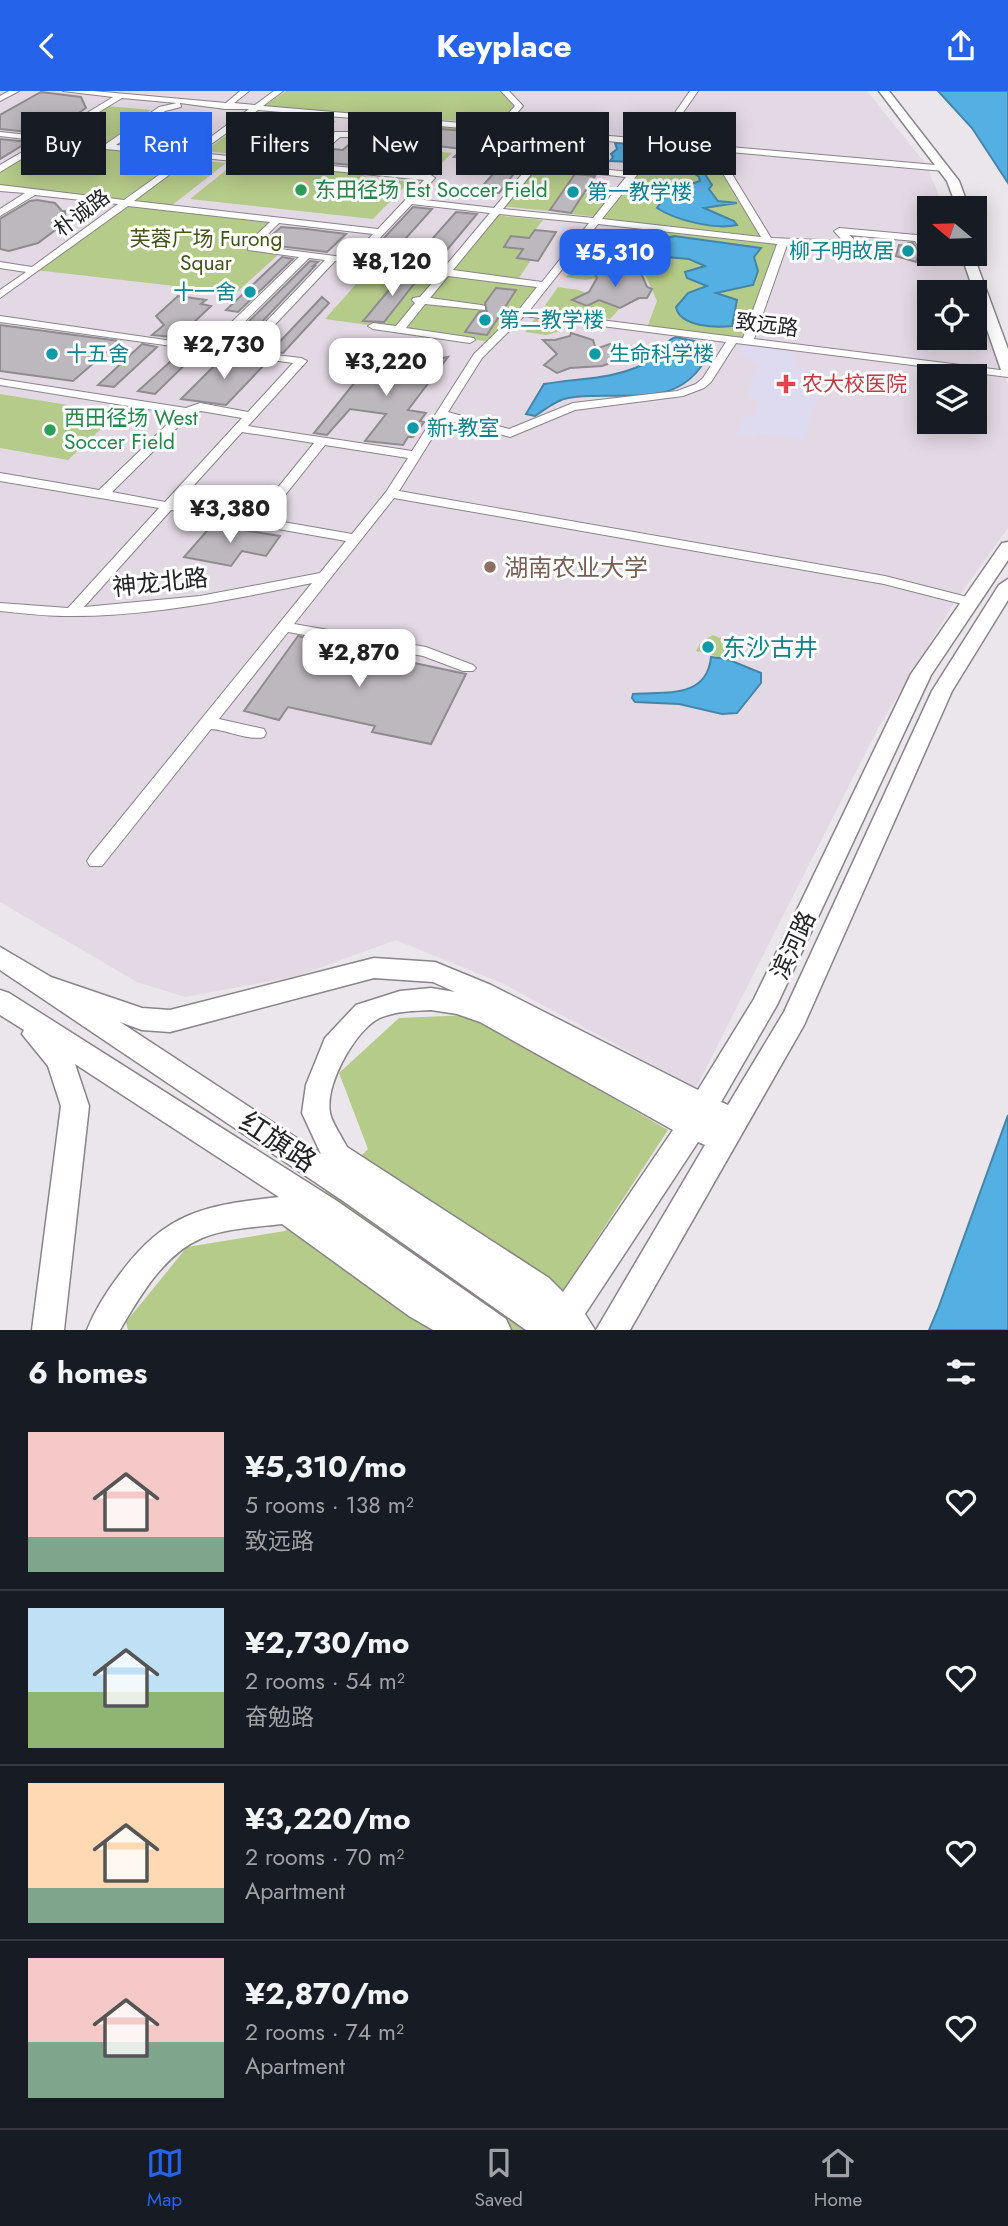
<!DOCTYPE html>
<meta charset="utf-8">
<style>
body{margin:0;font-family:Jost,"Noto Sans SC",sans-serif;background:#20242c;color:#f1f3f6;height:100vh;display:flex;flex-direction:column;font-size:26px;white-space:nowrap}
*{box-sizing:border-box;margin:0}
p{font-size:23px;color:#9ea1a6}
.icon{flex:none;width:38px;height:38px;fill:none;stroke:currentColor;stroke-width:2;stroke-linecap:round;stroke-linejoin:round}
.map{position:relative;height:1239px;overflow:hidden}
.drawer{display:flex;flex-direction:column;background:#171b24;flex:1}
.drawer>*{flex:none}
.guide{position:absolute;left:21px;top:21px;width:966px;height:63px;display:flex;gap:14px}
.needle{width:46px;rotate:289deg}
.controls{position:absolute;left:917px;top:105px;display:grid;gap:14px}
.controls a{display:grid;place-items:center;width:70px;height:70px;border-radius:0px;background:#171b24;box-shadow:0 4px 18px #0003;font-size:35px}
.price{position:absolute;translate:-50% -60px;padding:0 16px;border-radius:14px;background:#fff;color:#222;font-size:23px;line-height:46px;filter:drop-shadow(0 2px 4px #0008)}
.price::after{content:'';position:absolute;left:50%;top:42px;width:21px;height:16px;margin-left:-10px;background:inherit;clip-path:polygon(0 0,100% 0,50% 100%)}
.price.current{background:#2563eb;color:#fff}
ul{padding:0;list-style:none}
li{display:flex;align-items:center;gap:21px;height:175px;padding:0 28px}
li+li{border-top:2px solid #363941}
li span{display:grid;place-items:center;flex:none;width:196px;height:140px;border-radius:0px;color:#555}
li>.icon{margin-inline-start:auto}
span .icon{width:84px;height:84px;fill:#fffc;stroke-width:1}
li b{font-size:30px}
h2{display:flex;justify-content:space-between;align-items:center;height:84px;padding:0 28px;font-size:30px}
.pill{padding:0 24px;border-radius:0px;background:#171b24;box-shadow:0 4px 18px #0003;font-size:24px;line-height:63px}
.pill.current{background:#2563eb;color:#fff}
header{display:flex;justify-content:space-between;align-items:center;height:91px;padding:0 28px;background:#2563eb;color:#fff;font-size:32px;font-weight:700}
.dock{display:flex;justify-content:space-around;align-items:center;height:98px;border-top:2px solid #363941;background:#171b24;font-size:19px;color:#9ea1a6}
.dock a{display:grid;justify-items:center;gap:4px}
.dock .current{color:#2563eb}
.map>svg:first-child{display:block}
.built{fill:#e3d9e4;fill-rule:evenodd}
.medical{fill:#dedbf1}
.green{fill:#b5cb89}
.water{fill:#54b0e2;stroke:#4585a9;stroke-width:2}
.building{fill:#bdb8bd;stroke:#8f8b8f;stroke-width:2}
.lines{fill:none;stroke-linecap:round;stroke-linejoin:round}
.minor-casing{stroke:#888488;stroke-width:2}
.major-casing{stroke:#888488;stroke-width:3}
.minor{fill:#fff;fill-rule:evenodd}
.major{fill:#fff;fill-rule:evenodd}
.leisure-dot{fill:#2e9e5b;stroke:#fff;stroke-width:2.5}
.culture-dot{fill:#0f9aa8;stroke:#fff;stroke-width:2.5}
.health-dot{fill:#e0444e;stroke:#fff;stroke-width:2.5}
.education-dot{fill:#8d6e63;stroke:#fff;stroke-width:2.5}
.labels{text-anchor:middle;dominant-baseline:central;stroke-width:6;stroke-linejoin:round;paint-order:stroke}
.far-leisure-label{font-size:21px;fill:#27864d;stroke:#fff;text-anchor:start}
.far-culture-label{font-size:21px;fill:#0d838f;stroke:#fff;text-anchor:start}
.far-street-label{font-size:21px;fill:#232224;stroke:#fff}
.far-park-label{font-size:21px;fill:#435418;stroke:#fff}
.far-health-label{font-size:21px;fill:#be3a42;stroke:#fff;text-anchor:start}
.education-label{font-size:24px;fill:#785e54;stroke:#fff;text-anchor:start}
.street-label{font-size:24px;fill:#232224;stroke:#fff}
.culture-label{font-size:24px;fill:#0d838f;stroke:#fff;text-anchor:start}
.near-street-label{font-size:28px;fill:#232224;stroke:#fff}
</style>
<header><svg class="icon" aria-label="back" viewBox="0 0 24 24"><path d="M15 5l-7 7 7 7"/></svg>Keyplace<svg class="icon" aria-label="share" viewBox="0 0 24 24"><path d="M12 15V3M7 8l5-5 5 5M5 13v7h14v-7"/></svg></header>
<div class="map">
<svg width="1008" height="1239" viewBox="0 0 1008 1239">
<rect width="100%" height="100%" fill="#ebe6eb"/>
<!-- built -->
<path class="built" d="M 0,0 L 867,0 L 926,73 L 944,117 L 929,117 L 929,163 L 960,163 L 973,201 L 929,201 L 929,247 L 975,247 L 975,206 L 1008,293 L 1008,437 L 953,514 L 877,639 L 696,997 L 504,893 L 396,849 L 297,885 L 185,906 L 137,891 L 0,811 ZM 929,285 L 975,285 L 975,331 L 929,331 Z"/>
<!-- medical -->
<path class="medical" d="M 743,254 L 792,260 L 797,277 L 824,281 L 805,349 L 757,342 L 755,346 L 738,344 L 744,324 L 755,325 L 759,308 L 748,306 L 757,273 L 740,262 Z"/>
<!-- green -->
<path class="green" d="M 286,0 L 502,0 L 509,5 L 513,16 L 501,33 L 263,16 Z
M 107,15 L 151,19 L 101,56 L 182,67 L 122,109 L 0,95 L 0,80 Z
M 255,23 L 336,30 L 291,69 L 205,60 Z
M 373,27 L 461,33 L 456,39 L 429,36 L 411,52 L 354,44 Z
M 686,29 L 722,33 L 712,54 L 674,51 Z
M 658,54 L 708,59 L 761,147 L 601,129 Z
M 388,55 L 452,62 L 428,86 L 362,79 Z
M 190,68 L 226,72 L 171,115 L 133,110 Z
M 235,72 L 308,74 L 354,79 L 367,86 L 409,91 L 373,128 L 190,108 Z
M 535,73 L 579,78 L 549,120 L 501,115 Z
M 583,102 L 615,106 L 599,126 L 570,123 Z
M 125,111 L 272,130 L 248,158 L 280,162 L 236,202 L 35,179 Z
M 494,124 L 543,129 L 529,147 L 511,145 L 504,155 L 523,158 L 517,167 L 531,169 L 517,190 L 545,194 L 492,251 L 325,228 L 373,174 L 444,182 Z
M 639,135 L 783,151 L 747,251 L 647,237 L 657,210 L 642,177 L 635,176 L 637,182 L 614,183 L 608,177 L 593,178 L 597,187 L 585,189 L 566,186 L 580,168 L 615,171 Z
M 558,196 L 579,199 L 620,217 L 610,228 L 545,220 L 544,216 Z
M 536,226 L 568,230 L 564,239 L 547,244 L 525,241 Z
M 0,303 L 118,322 L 68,369 L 0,357 Z
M 713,544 L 734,553 L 727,568 L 696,560 L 701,551 Z
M 469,924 L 668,1039 L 537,1239 L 128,1239 L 126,1231 L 187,1156 L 285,1140 L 368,1058 L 339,982 L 399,927 Z"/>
<!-- water -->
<path class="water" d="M 938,0 L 1008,0 L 1008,92 L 972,37 Z
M 615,52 L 640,53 L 647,57 L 634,71 L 610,70 L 613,66 L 611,63 L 617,58 Z
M 689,68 L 697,71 L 712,94 L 709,98 L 718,110 L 737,112 L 704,117 L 734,130 L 737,134 C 715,139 675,129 657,117 L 669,100 L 700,90 L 699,86 L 685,75 L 670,77 L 662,74 Z
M 674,145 L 761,157 L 754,166 L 758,180 L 753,194 L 716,202 L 737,209 L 732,235 C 716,237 680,236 676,216 L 688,202 L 707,195 L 687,187 L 685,181 L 705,175 L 689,168 L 666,166 L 661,148 Z
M 676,246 L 704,252 C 708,263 707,268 700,277 C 668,320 613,298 568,307 C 556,309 546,318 535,325 L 526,323 L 544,293 C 577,287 610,289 642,274 C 656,267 661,251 676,246 Z
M 711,566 L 727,568 L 761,582 L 761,592 L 737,622 L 722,623 L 679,613 L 635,611 L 632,607 L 633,603 C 663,600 707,609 711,566 Z
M 1008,1024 L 1008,1239 L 929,1239 L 938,1218 Z"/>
<!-- building -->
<path class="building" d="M 41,1 L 81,6 L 86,17 L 47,43 L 0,38 L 0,24 Z
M 428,37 L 478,41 L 491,42 L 467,67 L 454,66 L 463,58 L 411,52 Z
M 0,48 L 28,51 L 0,68 Z
M 355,48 L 378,50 L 366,62 L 374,63 L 361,75 L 319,71 L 333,58 L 343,59 Z
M 501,74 L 520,75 L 499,102 L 478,100 Z
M 575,83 L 595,85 L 571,122 L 550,119 Z
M 37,109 L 55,112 L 62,120 L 65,120 L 66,131 L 38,152 L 9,160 L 0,158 L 0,128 L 30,110 Z
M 413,116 L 432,118 L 389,166 L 368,164 Z
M 456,121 L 477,123 L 436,172 L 411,172 Z
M 281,136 L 307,138 L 346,143 L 327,161 L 262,153 Z
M 535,139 L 556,141 L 538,170 L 517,167 L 523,158 L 504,156 L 511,145 L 529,147 Z
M 908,152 L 913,152 L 919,161 L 916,171 L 896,165 L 899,154 L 907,155 Z
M 282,166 L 293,168 L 238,221 L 226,219 Z
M 310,170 L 318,171 L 313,175 L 315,175 L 238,256 L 224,255 Z
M 608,177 L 614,183 L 641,182 L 647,196 L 652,198 L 647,207 L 639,207 L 620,217 L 599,209 L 587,215 L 572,209 L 589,201 L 597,187 L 592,178 Z
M 403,182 L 421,184 L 384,231 L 363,230 Z
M 496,197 L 516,199 L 487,244 L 465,241 L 479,221 L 487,221 L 485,212 Z
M 178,205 L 206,209 L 201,213 L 211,215 L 189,236 L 212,239 L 201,249 L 152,244 L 164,234 L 156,225 Z
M 322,206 L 329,212 L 283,262 L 270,261 Z
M 0,234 L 119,250 L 73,290 L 0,280 Z
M 571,242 L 593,249 L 596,258 L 610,253 L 633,256 L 613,271 L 602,275 L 570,277 L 557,282 L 544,274 L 557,263 L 543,249 L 555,249 L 570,245 Z
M 142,253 L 157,256 L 114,296 L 98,294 Z
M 367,257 L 383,262 L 392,277 L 410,280 L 420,271 L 448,266 L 408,319 L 426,322 L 420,330 L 424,331 L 413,346 L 408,346 L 403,354 L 365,350 L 386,323 L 350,318 L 327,344 L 314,342 L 368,275 L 361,270 Z
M 183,259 L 198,261 L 155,303 L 138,300 Z
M 224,265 L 267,271 L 226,314 L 181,308 Z
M 212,434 L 280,445 L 266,465 L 242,460 L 231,475 L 184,466 Z
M 298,545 L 401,567 L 400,569 L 466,583 L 431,653 L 372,641 L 375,635 L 288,616 L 279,629 L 244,620 Z"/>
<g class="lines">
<defs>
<path id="minor" d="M 9,0 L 19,0 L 0,10 L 0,5 Z
M 63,0 L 93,0 L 226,12 L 240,0 L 249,0 L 234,12 L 255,14 L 274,0 L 283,0 L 263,15 L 497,35 L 515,15 L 501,0 L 509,0 L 523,15 L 505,36 L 656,49 L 690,0 L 698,0 L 663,50 L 947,75 L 948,77 L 944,80 L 718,60 L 771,147 L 843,150 L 834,140 L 839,137 L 917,144 L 927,149 L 929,163 L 972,164 L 967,167 L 927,166 L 924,165 L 915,150 L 849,144 L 854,148 L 846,156 L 787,154 L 754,248 L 1008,280 L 1008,286 L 736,252 L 711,291 L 704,297 L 683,305 L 575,319 L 510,346 L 444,328 L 399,400 L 885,485 L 975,508 L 977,511 L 970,515 L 884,493 L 394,407 L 294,533 L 426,556 L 473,574 L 476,577 L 473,580 L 463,580 L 423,565 L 288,541 L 219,628 L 264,638 L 266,642 L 264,646 C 249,650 227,639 211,638 L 102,775 L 90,775 L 87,770 L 90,765 L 312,492 C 231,509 147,526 64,525 C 43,525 21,522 0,520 L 0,512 L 68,517 L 159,417 L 0,390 L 0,382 L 99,399 L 178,323 L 0,294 L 0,288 L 186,317 L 200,312 L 248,321 L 293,272 L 0,231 L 0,225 L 207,255 L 299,166 L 248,159 L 249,151 L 270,131 L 128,115 L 0,207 L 0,199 L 26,181 L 0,177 L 0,171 L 32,176 L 118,113 L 35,104 L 0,125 L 0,118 L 25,102 L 0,100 L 0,94 L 124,109 L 184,66 L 67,54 L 70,50 L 106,53 L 159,16 L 177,12 L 122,7 L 0,81 L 0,74 L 41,50 L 0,45 L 0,41 L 48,46 L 113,6 ZM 180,12 L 225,18 L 249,18 L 190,61 L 116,54 L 165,20 L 181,16 ZM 258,19 L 363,28 L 348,41 L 335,41 L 300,72 L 199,62 ZM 371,29 L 652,54 L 630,81 L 532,71 L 494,117 L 416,108 L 435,87 L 431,84 L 309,73 L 340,46 L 353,46 ZM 660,55 L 709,59 L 761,146 L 602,128 ZM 193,66 L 424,89 L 378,138 L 134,110 ZM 537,76 L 626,86 L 593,127 L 503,118 ZM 412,113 L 490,122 L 443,178 L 360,168 ZM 499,123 L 589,132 L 542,191 L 453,179 ZM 279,132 L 373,143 L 351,167 L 256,155 ZM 598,133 L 777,153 L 743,247 L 529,220 ZM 309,167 L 325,169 L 239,259 L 218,257 ZM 335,170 L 439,184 L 420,206 L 413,207 L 412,209 L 415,212 L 396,235 L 373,232 L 368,235 L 373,238 L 470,252 L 475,249 L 474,247 L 406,237 L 425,213 L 485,219 L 485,215 L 481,214 L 430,207 L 448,185 L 537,196 L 518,220 L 474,263 L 412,360 L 248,335 L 307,270 L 301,267 L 249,261 ZM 524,225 L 726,251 L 703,287 L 696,293 L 677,300 L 573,312 L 509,338 L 448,321 L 482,267 ZM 201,320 L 242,327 L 165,411 L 112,401 L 191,323 ZM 242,341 L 314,352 L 254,426 L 177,413 ZM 325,354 L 408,367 L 386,401 L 352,443 L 266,428 ZM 171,419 L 346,450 L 320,482 L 200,505 L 84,516 Z"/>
<path id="major" d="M 879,0 L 889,0 L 959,90 L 969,117 L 957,117 L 947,90 Z
M 961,163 L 973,163 L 1008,258 L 1008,283 L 1001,279 Z
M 1008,451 L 1008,469 L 931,584 L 777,914 L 721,1011 L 728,1014 L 784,921 L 932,600 L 999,494 L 1008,488 L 1008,509 L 952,600 L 804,934 L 630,1239 L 596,1239 L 705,1054 L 698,1051 L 585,1223 L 595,1239 L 526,1239 L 343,1110 L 0,879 L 0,856 L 51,886 L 142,917 L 170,919 L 374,867 L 435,871 L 491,894 L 698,999 L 754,908 L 911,583 L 1002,452 ZM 374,887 L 433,891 L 455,901 L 431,897 L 400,900 L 356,914 L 325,947 L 306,994 L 302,1022 L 321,1063 L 120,931 L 142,939 L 170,941 ZM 431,919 L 457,923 L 480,931 L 673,1039 L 563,1201 L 549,1187 L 347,1056 C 342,1046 332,1032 330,1022 C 325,994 352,947 373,931 C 388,920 413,920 431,919 Z
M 0,899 L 9,902 L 337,1110 L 506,1228 L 511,1239 L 433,1239 L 409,1225 L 282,1133 C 256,1136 227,1137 202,1147 C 164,1163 140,1205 120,1239 L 87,1239 C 95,1219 107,1200 120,1183 C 166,1121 205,1114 279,1106 L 75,973 L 89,1015 L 64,1239 L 32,1239 L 61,1015 L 48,975 L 22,943 L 24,939 L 0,924 Z"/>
</defs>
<!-- minor casing -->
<use href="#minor" class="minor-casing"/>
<!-- major casing -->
<use href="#major" class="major-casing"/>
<!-- minor -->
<use href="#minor" class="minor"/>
<!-- major -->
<use href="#major" class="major"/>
</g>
<!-- markers -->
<g class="leisure-dot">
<circle cx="301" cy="99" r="7"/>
<circle cx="50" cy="339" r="7"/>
</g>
<g class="culture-dot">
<circle cx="573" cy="101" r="7"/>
<circle cx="908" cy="160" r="7"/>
<circle cx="250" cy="201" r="7"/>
<circle cx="485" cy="229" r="7"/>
<circle cx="52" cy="263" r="7"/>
<circle cx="595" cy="263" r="7"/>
<circle cx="413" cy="337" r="7"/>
<circle cx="708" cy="556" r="7"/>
</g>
<path class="health-dot" d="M782.5 282.5h7v7h7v7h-7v7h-7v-7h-7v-7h7z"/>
<circle class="education-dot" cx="490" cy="476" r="7"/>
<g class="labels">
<!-- far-leisure labels -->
<g class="far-leisure-label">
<text x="315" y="99">东田径场 Est Soccer Field</text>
<text x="64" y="327">西田径场 West<tspan x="64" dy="24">Soccer Field</tspan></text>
</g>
<!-- far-culture labels -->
<g class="far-culture-label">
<text x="587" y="101">第一教学楼</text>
<text x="894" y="160" text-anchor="end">柳子明故居</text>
<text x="236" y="201" text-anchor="end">十一舍</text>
<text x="499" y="229">第二教学楼</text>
<text x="66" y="263">十五舍</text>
<text x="609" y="263">生命科学楼</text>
<text x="427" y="337">新t-教室</text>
</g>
<!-- far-street labels -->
<g class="far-street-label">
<text transform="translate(82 122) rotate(-37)">朴诚路</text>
<text transform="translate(767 234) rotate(7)">致远路</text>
</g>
<!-- far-park labels -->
<g class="far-park-label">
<text x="206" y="148">芙蓉广场 Furong<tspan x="206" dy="24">Squar</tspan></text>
</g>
<!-- far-health labels -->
<g class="far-health-label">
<text x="802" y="293">农大校医院</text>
</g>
<!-- education labels -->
<g class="education-label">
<text x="504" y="476">湖南农业大学</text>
</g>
<!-- street labels -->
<g class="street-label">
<text transform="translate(160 491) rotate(-6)">神龙北路</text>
<text transform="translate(793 854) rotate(-65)">滨河路</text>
</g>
<!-- culture labels -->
<g class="culture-label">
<text x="722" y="556">东沙古井</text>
</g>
<!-- near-street labels -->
<g class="near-street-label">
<text transform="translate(278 1051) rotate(33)">红旗路</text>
</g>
</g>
</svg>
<div class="controls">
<a><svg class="needle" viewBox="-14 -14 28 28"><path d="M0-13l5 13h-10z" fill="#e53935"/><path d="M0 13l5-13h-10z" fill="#9ea1a6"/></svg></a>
<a><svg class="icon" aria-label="locate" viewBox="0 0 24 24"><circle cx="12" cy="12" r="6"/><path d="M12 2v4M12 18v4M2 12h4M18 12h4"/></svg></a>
<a><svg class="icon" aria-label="layers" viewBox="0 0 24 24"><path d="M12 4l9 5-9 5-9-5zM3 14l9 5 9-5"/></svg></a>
</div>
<b class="price current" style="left:615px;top:198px">¥5,310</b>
<b class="price" style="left:392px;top:207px">¥8,120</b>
<b class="price" style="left:224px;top:290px">¥2,730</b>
<b class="price" style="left:386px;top:307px">¥3,220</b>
<b class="price" style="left:230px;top:454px">¥3,380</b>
<b class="price" style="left:359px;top:598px">¥2,870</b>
<div class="guide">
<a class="pill">Buy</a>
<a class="pill current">Rent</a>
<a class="pill">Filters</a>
<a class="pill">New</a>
<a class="pill">Apartment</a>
<a class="pill">House</a>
</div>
</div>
<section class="drawer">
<h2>6 homes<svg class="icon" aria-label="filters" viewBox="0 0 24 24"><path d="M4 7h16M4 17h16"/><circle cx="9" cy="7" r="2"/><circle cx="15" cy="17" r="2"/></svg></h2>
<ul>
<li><span style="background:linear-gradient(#f6c9c9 75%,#7fa58c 0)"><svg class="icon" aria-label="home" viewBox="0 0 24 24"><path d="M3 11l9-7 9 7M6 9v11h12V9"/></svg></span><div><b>¥5,310/mo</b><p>5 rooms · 138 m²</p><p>致远路</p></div><svg class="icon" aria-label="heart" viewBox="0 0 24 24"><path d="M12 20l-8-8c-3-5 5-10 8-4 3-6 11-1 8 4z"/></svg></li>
<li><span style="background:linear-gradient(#bfe0f5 60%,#8fb573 0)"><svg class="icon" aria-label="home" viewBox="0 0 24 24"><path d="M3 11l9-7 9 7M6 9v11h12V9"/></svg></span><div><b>¥2,730/mo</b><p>2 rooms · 54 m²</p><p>奋勉路</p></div><svg class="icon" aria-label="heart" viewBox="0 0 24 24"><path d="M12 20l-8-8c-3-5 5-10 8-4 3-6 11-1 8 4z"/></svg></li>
<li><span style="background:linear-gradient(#ffd9b3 75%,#7fa58c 0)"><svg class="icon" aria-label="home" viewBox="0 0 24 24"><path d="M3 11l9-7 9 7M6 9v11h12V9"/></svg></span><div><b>¥3,220/mo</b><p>2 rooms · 70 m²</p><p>Apartment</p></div><svg class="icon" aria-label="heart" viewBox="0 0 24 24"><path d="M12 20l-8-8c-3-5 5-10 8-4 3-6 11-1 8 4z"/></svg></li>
<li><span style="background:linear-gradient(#f6c9c9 60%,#7fa58c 0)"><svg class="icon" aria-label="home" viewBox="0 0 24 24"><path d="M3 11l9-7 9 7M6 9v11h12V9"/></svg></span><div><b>¥2,870/mo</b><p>2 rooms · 74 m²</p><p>Apartment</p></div><svg class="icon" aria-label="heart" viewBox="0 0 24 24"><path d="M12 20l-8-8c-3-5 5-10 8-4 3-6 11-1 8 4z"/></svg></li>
</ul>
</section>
<nav class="dock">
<a class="current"><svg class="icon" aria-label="map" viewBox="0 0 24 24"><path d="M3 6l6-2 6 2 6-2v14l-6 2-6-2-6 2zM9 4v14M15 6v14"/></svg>Map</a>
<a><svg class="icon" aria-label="saved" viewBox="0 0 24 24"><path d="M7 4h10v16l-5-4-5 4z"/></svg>Saved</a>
<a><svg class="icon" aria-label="home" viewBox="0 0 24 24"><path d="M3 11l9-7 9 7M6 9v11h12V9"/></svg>Home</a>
</nav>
